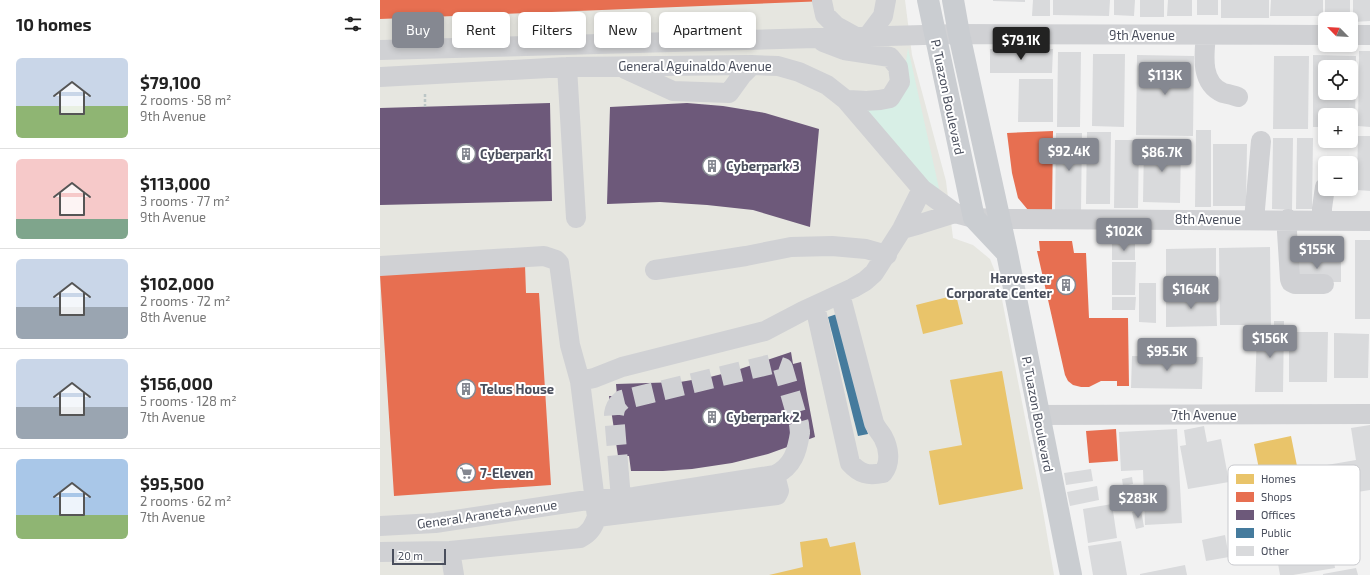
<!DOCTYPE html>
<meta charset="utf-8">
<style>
body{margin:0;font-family:"Exo 2",sans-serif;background:#f2f2f2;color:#222;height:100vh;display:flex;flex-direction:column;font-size:15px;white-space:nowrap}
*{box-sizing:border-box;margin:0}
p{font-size:13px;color:#767676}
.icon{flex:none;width:22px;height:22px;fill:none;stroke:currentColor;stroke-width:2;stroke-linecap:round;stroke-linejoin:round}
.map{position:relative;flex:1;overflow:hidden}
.drawer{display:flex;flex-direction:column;background:#fff;width:380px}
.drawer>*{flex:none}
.top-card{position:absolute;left:12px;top:12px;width:380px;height:36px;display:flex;gap:8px}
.needle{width:26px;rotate:294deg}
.controls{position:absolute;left:938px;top:12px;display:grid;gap:8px}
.controls a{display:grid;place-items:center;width:40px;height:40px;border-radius:6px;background:#fff;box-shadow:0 2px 6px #0003;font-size:20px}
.scale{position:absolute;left:12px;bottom:10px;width:54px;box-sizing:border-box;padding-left:4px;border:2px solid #4a4f5d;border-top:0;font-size:11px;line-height:14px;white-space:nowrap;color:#4a4f5d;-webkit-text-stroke:3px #fff;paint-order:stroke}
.price{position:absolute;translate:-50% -34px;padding:0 9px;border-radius:4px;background:#858891;color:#fff;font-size:13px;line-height:26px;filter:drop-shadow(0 1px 2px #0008)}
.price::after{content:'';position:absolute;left:50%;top:24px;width:12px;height:9px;margin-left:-6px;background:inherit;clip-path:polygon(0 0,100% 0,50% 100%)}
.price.selected{background:#222;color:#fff}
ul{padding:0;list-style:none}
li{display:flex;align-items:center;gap:12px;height:100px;padding:0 16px}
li+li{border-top:1px solid #e0e0e0}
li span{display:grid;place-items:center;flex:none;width:112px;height:80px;border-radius:6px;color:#555}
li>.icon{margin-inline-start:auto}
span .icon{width:48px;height:48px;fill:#fffc;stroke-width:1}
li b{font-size:17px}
h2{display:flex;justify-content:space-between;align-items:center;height:48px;padding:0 16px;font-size:17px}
.pill{padding:0 14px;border-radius:6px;background:#fff;box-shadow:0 2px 6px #0003;font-size:14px;line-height:36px}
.pill.selected{background:#858891;color:#fff}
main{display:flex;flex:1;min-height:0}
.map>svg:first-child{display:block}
.commercial{fill:#e6e6e0}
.green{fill:#d8efe6}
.homes{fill:#e9c46a}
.shops{fill:#e76f51}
.offices{fill:#6d597a}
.public{fill:#457b9d}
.building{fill:#d9dadc;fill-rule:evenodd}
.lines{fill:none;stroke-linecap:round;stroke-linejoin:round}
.minor-tunnel{stroke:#d0d1d4;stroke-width:20;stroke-dasharray:20 10;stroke-linecap:butt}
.path{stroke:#bcc6c6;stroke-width:2.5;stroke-dasharray:3 2;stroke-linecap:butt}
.minor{stroke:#d0d1d4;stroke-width:20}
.major{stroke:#cacdd1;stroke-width:22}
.labels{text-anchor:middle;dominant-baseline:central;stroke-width:4;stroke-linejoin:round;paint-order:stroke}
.street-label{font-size:13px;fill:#4a4f5d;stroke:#fff}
.poi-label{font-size:13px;font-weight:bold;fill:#4a4f5d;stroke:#fff;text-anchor:start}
.key{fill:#fff;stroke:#c9cace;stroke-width:1}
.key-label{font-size:11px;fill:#4a4f5d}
</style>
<main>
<section class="drawer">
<h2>10 homes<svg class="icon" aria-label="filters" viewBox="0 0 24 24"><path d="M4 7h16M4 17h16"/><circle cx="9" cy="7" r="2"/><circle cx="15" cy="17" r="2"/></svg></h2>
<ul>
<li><span style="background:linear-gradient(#c9d6e8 60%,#8fb573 0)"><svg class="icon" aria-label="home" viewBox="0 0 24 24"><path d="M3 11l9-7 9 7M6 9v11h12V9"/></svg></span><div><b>$79,100</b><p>2 rooms · 58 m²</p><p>9th Avenue</p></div></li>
<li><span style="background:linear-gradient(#f6c9c9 75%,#7fa58c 0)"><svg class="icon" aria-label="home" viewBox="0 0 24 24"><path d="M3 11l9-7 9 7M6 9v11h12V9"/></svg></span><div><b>$113,000</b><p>3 rooms · 77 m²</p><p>9th Avenue</p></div></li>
<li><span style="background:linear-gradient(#c9d6e8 60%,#9aa5b1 0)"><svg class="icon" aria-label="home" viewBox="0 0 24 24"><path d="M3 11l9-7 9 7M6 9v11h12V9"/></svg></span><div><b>$102,000</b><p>2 rooms · 72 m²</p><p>8th Avenue</p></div></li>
<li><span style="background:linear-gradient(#c9d6e8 60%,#9aa5b1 0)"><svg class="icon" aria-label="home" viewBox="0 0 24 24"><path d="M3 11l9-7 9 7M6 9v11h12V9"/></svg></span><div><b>$156,000</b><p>5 rooms · 128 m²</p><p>7th Avenue</p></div></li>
<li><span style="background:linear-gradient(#a9c7e8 70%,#8fb573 0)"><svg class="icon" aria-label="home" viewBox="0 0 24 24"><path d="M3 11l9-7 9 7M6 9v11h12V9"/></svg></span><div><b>$95,500</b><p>2 rooms · 62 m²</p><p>7th Avenue</p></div></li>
</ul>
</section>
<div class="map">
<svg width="990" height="575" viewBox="0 0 990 575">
<rect width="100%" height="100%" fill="#f2f2f2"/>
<!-- commercial -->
<path class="commercial" d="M 0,0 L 525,0 L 532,55 L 566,181 L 573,238 L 593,245 L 610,259 L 618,279 L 660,494 L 674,575 L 0,575 Z"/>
<!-- green -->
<path class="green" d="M 528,48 L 560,193 L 541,178 L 480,108 L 521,95 Z"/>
<!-- homes -->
<path class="homes" d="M 576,295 L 583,324 L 543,334 L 536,305 Z
M 622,371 L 643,489 L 559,505 L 549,451 L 582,445 L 570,380 Z
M 911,436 L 919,476 L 882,484 L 874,444 Z
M 447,538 L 450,547 L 475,542 L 481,575 L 389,575 L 423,567 L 420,542 Z"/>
<!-- shops -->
<path class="shops" d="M 0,0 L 447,0 L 447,1 L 0,19 Z
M 673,131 L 672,211 L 648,210 L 638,198 L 632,173 L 627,133 Z
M 659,241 L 692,241 L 694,253 L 706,253 L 709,318 L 748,318 L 749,386 L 737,386 L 737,381 L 721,381 L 709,387 L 701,387 L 693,385 L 688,381 L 685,375 L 657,251 L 660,251 Z
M 145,265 L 146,293 L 159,293 L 171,485 L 14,496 L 0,275 Z
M 736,429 L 738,461 L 709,463 L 706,431 Z"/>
<!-- offices -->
<path class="offices" d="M 170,103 L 172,201 L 0,205 L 0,108 Z
M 307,103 L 343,106 L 385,113 L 439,129 L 430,227 L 373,210 L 327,205 L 280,202 L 227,204 L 230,107 Z
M 411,352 L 413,364 L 421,362 L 435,437 L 388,454 L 352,463 L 312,469 L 283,471 L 251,471 L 249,456 L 238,456 L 229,396 L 237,396 L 236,384 L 300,382 L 330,377 L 354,371 Z"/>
<!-- public -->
<path class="public" d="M 457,314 L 488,434 L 478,436 L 448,317 Z"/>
<!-- building -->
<path class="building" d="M 613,0 L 645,0 L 645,2 L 613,1 Z
M 653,0 L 670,0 L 670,16 L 652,16 Z
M 673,0 L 730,0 L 729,16 L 673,15 Z
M 734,0 L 755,0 L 754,16 L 734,15 Z
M 760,0 L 784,0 L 784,17 L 760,17 Z
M 788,0 L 812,0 L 812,16 L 787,16 Z
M 817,0 L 838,0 L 838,15 L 817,15 Z
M 841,0 L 889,0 L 889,18 L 841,18 Z
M 891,0 L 943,0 L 943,16 L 890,16 Z
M 945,0 L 970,0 L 970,19 L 945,19 Z
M 973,0 L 990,0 L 990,21 L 973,22 Z
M 610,49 L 673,49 L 672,73 L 610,73 Z
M 979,51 L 990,51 L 990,127 L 978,126 Z
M 678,52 L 701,52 L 700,127 L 677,127 Z
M 713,54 L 745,54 L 744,127 L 712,126 Z
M 757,55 L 814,56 L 813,136 L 756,135 Z
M 933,55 L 976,56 L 975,127 L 971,127 L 971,115 L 945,115 L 945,127 L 933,127 ZM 945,67 L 971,67 L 971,93 L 945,93 Z
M 894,56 L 929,56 L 928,129 L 893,129 Z
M 639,79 L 673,79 L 673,122 L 638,122 Z
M 816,130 L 831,130 L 831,207 L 815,207 Z
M 707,132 L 731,132 L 730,204 L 706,204 Z
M 676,133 L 702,133 L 701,212 L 675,211 Z
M 978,136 L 990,136 L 990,191 L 977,190 Z
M 893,138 L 913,138 L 912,210 L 892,209 Z
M 917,138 L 933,138 L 932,209 L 916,209 Z
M 735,140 L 759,140 L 758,208 L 734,208 Z
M 764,143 L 801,143 L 800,203 L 763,202 Z
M 833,144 L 867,144 L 866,206 L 833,206 Z
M 975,240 L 990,240 L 990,319 L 975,319 Z
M 732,243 L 755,243 L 755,260 L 732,260 Z
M 890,247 L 891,325 L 840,325 L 839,248 Z
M 836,248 L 836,289 L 786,290 L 786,249 Z
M 913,257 L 961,257 L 961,282 L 912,282 Z
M 732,262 L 756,262 L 755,295 L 732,295 Z
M 759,283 L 776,283 L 776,323 L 759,322 Z
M 836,293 L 837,326 L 786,327 L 786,294 Z
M 732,297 L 756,297 L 755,310 L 732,310 Z
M 894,321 L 904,321 L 903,392 L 875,392 L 877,330 L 894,330 Z
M 909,332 L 948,332 L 947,382 L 909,382 Z
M 954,333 L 989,334 L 988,378 L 954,378 Z
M 752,356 L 823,357 L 822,389 L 751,388 Z
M 990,425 L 990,490 L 946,497 L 941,466 L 976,460 L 971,428 Z
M 824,426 L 827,442 L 841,439 L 849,482 L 808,489 L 800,446 L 806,445 L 804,430 Z
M 797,429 L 802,523 L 765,525 L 763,470 L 741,471 L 739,432 Z
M 711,469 L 713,481 L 686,485 L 684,473 Z
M 752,477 L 753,484 L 743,486 L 742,479 Z
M 717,486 L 719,500 L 690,506 L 687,492 Z
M 756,488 L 760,506 L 749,508 L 745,491 Z
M 732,504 L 737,538 L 708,543 L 703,509 Z
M 761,510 L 764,527 L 756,529 L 752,512 Z
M 845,535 L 849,557 L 826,561 L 822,540 Z
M 950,536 L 955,568 L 913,575 L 900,575 L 895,546 Z
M 741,541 L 747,575 L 713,575 L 708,546 Z
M 805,565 L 807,575 L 760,575 L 760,574 Z
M 976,568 L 978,575 L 943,575 L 943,574 Z"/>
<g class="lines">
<!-- minor-tunnel -->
<path class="minor-tunnel" d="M 239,475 L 234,414 C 235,408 236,405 242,400 L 392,364 L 403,368 L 419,424 L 420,433"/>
<!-- path -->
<path class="path" d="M 40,17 L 41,31
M 45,94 L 45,107"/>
<!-- minor -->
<path class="minor" d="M 442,1 L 445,15 L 456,26 L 476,37
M 826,35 C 824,55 820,83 843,93 C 848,94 853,95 858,97
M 971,35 L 990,35
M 488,36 L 503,16 L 506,0
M 443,42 L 464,50 L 510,57 L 518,67 L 520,82 L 510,98 C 495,102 481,101 466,100
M 0,50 L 579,34 L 945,35
M 187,67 L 196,218
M 245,69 L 293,91 L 349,93 L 362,75 L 372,65
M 0,77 L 187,67 L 372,65 L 398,66 L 419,72 L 447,85 L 466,100 L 542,189 L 575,213 L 594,218 L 619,219 L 990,221
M 908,219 L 907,232 L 910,279 L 911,282 L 915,284 L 944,284
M 874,220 L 881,141
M 942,221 L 942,208 L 945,187
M 522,229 L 540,224 L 575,213
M 0,266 L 164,256 L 176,260 L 179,263 L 190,345 L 200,381 L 217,517
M 275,270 L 366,256 L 411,247 L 452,246 L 486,249 L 507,255
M 435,306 L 470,463 C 480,474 488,476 503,473 C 511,463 509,448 503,437 C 500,432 496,428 494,423 L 460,294
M 200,381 L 214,378 L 242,367 L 385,331 L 423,311 L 473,288 L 485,281 L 494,273 L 522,229 L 542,189
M 658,415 L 990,414
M 239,475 L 242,510
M 217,517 L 397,495 L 399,491 L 395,475
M 0,526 L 55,523 L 214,499 L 254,497 L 395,475 C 413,466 417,452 420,433
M 70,551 L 74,575
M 0,552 L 70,551 L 200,538 C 210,533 213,527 217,517"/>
<!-- major -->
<path class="major" d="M 548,0 L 594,218 L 626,252
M 573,0 L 579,34 L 627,253 L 691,575"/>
</g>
<!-- icons -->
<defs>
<symbol id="building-ring" viewBox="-11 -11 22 22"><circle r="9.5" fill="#fff" stroke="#858891" stroke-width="1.5"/><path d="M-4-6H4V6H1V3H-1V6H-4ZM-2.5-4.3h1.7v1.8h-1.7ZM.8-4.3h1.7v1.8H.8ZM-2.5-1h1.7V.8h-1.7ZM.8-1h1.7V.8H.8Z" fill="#858891"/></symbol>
<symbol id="supermarket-ring" viewBox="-11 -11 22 22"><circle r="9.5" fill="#fff" stroke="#858891" stroke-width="1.5"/><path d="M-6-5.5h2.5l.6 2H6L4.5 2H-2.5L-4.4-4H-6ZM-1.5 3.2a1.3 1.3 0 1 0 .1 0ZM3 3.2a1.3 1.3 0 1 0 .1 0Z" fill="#858891"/></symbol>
</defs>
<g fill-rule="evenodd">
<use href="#building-ring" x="75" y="143" width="22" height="22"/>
<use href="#building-ring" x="321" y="155" width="22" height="22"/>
<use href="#building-ring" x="675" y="274" width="22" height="22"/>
<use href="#building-ring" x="75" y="378" width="22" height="22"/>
<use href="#building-ring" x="321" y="406" width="22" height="22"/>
<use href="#supermarket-ring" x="75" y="462" width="22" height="22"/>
</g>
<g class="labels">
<!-- street labels -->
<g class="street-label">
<text x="762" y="35">9th Avenue</text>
<text x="315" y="66">General Aguinaldo Avenue</text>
<text transform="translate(568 97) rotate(78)">P. Tuazon Boulevard</text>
<text x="828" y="219">8th Avenue</text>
<text transform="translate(658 414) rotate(79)">P. Tuazon Boulevard</text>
<text x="824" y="415">7th Avenue</text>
<text transform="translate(107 514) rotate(-8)">General Araneta Avenue</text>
</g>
<!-- poi labels -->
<g class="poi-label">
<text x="100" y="154">Cyberpark 1</text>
<text x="346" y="166">Cyberpark 3</text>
<text x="672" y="278" text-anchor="end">Harvester<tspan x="672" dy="15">Corporate Center</tspan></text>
<text x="100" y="389">Telus House</text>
<text x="346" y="417">Cyberpark 2</text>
<text x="100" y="473">7-Eleven</text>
</g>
</g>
<!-- legend -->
<rect x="848" y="465" width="132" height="100" rx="6" class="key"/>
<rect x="856" y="474" width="18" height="10" fill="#e9c46a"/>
<rect x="856" y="492" width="18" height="10" fill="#e76f51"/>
<rect x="856" y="510" width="18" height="10" fill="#6d597a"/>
<rect x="856" y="528" width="18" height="10" fill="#457b9d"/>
<rect x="856" y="546" width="18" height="10" fill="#d9dadc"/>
<g class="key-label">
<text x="881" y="483">Homes</text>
<text x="881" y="501">Shops</text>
<text x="881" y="519">Offices</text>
<text x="881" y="537">Public</text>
<text x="881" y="555">Other</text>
</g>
</svg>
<div class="controls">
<a><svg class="needle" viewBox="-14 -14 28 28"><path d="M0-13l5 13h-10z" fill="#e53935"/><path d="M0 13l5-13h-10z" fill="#767676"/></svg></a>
<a><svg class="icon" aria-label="locate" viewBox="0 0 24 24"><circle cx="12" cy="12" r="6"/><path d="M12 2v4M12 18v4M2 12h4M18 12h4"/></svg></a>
<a>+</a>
<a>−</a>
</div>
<div class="scale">20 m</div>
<b class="price selected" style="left:641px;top:61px">$79.1K</b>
<b class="price" style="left:785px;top:96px">$113K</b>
<b class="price" style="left:689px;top:172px">$92.4K</b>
<b class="price" style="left:782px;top:173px">$86.7K</b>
<b class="price" style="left:744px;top:252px">$102K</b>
<b class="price" style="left:937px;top:270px">$155K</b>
<b class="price" style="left:811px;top:310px">$164K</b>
<b class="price" style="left:890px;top:359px">$156K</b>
<b class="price" style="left:787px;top:372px">$95.5K</b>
<b class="price" style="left:758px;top:519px">$283K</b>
<div class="top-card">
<a class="pill selected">Buy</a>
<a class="pill">Rent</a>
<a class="pill">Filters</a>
<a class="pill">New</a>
<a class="pill">Apartment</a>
</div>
</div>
</main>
